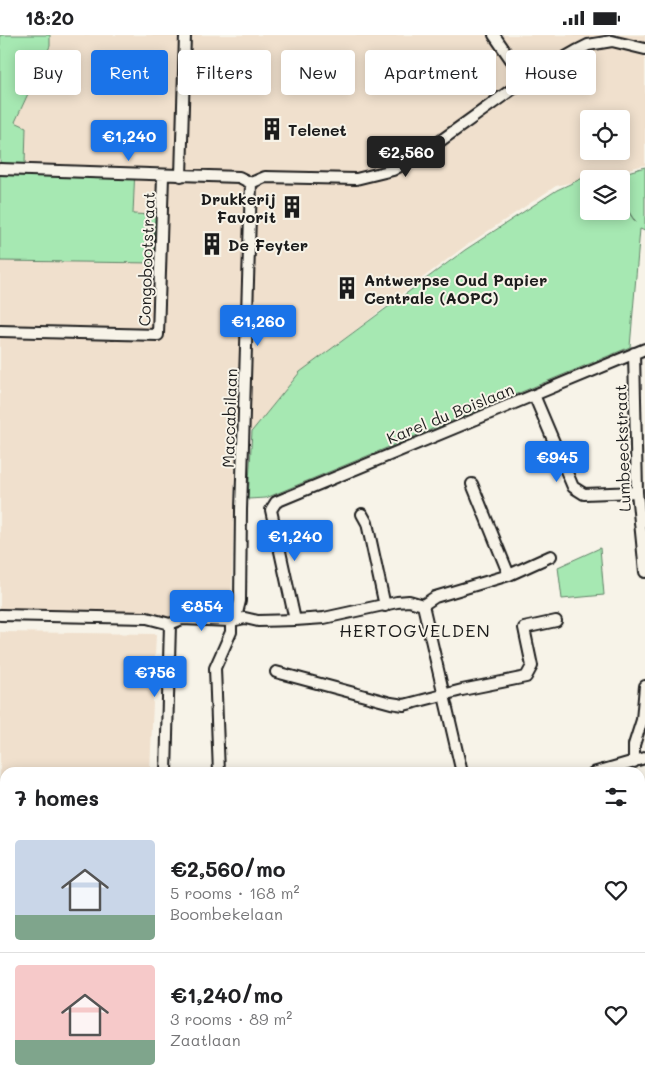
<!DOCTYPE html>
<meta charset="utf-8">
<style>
body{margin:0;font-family:Mali,sans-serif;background:#f6f6f6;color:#202124;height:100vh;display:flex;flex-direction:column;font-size:19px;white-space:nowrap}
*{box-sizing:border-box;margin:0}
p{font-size:16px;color:#757577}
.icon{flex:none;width:28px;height:28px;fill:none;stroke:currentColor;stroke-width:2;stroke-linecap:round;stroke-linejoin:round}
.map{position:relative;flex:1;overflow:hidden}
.drawer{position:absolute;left:0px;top:732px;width:645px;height:321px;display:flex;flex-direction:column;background:#fff;border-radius:15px 15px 0 0;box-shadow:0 2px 12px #0003}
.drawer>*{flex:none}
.banner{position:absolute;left:15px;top:15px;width:615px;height:45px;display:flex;gap:10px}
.controls{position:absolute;left:580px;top:75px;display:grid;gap:10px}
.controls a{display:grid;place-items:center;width:50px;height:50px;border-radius:5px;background:#fff;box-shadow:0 2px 12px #0003;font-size:25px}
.price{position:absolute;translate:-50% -42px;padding:0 11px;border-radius:5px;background:#1a73e8;color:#fff;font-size:16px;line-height:32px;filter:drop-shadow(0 1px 2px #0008)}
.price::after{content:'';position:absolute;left:50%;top:30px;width:15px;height:11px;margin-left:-8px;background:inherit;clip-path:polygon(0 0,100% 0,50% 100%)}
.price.on{background:#222;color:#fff}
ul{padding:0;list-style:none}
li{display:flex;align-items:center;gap:15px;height:125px;padding:0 15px}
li+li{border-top:1px solid #e0e0e0}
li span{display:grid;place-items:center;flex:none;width:140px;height:100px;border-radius:5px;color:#555}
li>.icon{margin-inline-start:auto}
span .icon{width:60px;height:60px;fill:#fffc;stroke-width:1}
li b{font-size:21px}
h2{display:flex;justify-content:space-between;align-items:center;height:60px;padding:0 15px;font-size:21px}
.pill{padding:0 18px;border-radius:5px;background:#fff;box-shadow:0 2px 12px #0003;font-size:18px;line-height:45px}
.pill.on{background:#1a73e8;color:#fff}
.status{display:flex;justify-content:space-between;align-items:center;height:35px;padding:0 25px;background:#fff;direction:ltr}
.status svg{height:14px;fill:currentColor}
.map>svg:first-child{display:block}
.built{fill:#f0e0cd;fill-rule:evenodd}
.green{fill:#a6e8b2;stroke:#618267}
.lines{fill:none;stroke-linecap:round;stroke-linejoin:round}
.minor-casing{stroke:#1c1c1c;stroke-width:14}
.minor{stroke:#f7f3e8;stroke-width:10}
.rail{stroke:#1c1c1c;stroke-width:2}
.labels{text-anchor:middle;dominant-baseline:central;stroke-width:4;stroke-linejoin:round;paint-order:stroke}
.poi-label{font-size:16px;font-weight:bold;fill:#1c1c1c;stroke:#f7f3e8;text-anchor:start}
.street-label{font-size:16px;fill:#1c1c1c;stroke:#f7f3e8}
.neighbourhood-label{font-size:18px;letter-spacing:1px;fill:#1c1c1c;stroke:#f7f3e8}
</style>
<div class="status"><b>18:20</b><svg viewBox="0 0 49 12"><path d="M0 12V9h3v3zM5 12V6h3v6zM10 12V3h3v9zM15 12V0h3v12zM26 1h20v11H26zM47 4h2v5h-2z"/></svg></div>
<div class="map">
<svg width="645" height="1053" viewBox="0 0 645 1053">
<rect width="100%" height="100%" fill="#f7f3e8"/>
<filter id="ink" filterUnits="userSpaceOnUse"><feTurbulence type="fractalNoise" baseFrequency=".02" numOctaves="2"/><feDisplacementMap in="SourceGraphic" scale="10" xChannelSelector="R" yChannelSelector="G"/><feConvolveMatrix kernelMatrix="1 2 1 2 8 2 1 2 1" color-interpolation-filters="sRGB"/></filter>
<g filter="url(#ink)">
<!-- built -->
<path class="built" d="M 50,0 L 645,0 L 645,130 L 556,151 L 464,212 L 409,253 L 365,288 L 300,337 L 252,396 L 236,386 L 231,586 L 0,580 L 0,226 L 155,228 L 133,180 L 135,133 L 25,129 L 26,92 L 15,87 L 50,12 ZM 589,84 L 621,84 L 621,116 L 589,116 Z
M 0,597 L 156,599 L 150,737 L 5,738 L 5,1036 L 0,1037 Z"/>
<!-- green -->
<path class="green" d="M 0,0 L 50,0 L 50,11 L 15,87 L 26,92 L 25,129 L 135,133 L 133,179 L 157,180 L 155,228 L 0,226 Z
M 645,132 L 645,196 L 640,194 L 630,312 L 266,463 L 248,464 L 252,396 L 300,337 L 465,215 L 557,155 L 598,136 L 606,144 L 589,144 L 589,176 L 621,176 L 621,166 L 636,188 L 621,164 L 621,144 L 607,143 Z
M 600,513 L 604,560 L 562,564 L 558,532 Z
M 645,924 L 645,1053 L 634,1053 L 634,1049 L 640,1049 L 640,980 Z
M 383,1049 L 462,1049 L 463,1050 L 459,1053 L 384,1053 L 381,1051 Z"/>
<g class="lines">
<defs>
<path id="minor" d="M 494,0 L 525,45
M 0,134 L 239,142 L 251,148
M 181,141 L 185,0
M 251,148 L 265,142 L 356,144 L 393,135 L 425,117 L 525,45 L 576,16 L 588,10 L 612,6 L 645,14
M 0,296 L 158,300 L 163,141
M 634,318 L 637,457 L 645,537
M 534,360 L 573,452 L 584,459 L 637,457
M 472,449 L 509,540
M 362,479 L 367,488 L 385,571
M 423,570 L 462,738
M 0,580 L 147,583 L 170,589 L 182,584 L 231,586 L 245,583 L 258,586 L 295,585 L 324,583 L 397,567 L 409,566 L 423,570 L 435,562 L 509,540 L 551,521
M 295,585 L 271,475 L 276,467 L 645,314
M 231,586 L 237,578 L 240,566 L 241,475 L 251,148
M 276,637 L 391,668 L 404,670 L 462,655 L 526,642 L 532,631 L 524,593 L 556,586
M 634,727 L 634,710 L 642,685 L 645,651
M 166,738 L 170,589
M 219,738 L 215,633 L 231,597 L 231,586
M 593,738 L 645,723
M 46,1049 L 46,1053
M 65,1049 L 69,1053
M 473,1049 L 477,1052 L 489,1053
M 149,1052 L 236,1053
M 280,1053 L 280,1049
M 360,1053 L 369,1049
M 543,1053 L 543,1049"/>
</defs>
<!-- minor casing -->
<use href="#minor" class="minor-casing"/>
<!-- minor -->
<use href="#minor" class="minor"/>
<!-- rail -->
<path class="rail" d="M 640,828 L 645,771
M 640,869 L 644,820
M 614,1053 L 614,1049
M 624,1053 L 624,1049"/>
</g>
</g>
<!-- icons -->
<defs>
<symbol id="building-bare" viewBox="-9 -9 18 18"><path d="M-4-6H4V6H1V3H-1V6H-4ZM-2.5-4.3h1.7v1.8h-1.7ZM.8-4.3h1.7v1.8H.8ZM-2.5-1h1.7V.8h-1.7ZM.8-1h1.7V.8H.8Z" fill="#1c1c1c" stroke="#f7f3e8" stroke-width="2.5" paint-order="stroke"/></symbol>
</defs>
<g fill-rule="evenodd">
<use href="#building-bare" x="256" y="78" width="32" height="32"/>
<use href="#building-bare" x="276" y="156" width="32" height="32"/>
<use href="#building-bare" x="196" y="193" width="32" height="32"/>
<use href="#building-bare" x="331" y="237" width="32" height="32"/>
</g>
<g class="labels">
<!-- poi labels -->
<g class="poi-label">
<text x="288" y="94">Telenet</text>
<text x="276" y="163" text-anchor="end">Drukkerij<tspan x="276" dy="18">Favorit</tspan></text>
<text x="228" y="209">De Feyter</text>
<text x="364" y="244">Antwerpse Oud Papier<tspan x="364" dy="18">Centrale (AOPC)</tspan></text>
</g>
<!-- street labels -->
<g class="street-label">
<text transform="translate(146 224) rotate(-88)">Congobootstraat</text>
<text transform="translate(450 378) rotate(-22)">Karel du Boislaan</text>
<text transform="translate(229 383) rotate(-88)">Maccabilaan</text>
<text transform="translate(622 413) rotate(-92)">Lumbeeckstraat</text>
</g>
<!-- neighbourhood labels -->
<g class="neighbourhood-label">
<text x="415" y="595">HERTOGVELDEN</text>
</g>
</g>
</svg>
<div class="controls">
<a><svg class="icon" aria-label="locate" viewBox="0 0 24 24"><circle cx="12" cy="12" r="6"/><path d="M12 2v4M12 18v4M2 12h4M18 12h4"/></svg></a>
<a><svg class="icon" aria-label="layers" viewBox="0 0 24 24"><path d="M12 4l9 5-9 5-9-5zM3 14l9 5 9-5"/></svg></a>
</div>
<b class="price" style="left:129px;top:127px">€1,240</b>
<b class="price on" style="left:406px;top:143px">€2,560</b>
<b class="price" style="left:258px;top:312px">€1,260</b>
<b class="price" style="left:557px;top:448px">€945</b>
<b class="price" style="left:295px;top:527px">€1,240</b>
<b class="price" style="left:202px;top:597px">€854</b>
<b class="price" style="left:155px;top:663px">€756</b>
<div class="banner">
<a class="pill">Buy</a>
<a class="pill on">Rent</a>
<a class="pill">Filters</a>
<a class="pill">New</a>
<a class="pill">Apartment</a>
<a class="pill">House</a>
</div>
<section class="drawer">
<h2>7 homes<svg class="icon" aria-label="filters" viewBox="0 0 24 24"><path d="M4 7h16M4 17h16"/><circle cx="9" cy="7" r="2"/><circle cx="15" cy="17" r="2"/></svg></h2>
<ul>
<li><span style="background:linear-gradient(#c9d6e8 75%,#7fa58c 0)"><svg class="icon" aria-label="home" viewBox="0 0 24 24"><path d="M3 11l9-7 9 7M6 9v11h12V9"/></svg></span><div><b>€2,560/mo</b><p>5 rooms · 168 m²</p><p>Boombekelaan</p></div><svg class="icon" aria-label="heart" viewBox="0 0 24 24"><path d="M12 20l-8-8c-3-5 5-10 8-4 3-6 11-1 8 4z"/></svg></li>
<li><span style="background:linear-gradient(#f6c9c9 75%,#7fa58c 0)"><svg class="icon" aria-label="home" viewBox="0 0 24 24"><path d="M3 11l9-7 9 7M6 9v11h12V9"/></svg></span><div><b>€1,240/mo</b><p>3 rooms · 89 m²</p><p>Zaatlaan</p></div><svg class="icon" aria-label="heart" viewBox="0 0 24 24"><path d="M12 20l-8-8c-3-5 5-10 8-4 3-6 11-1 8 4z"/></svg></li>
</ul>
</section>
</div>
